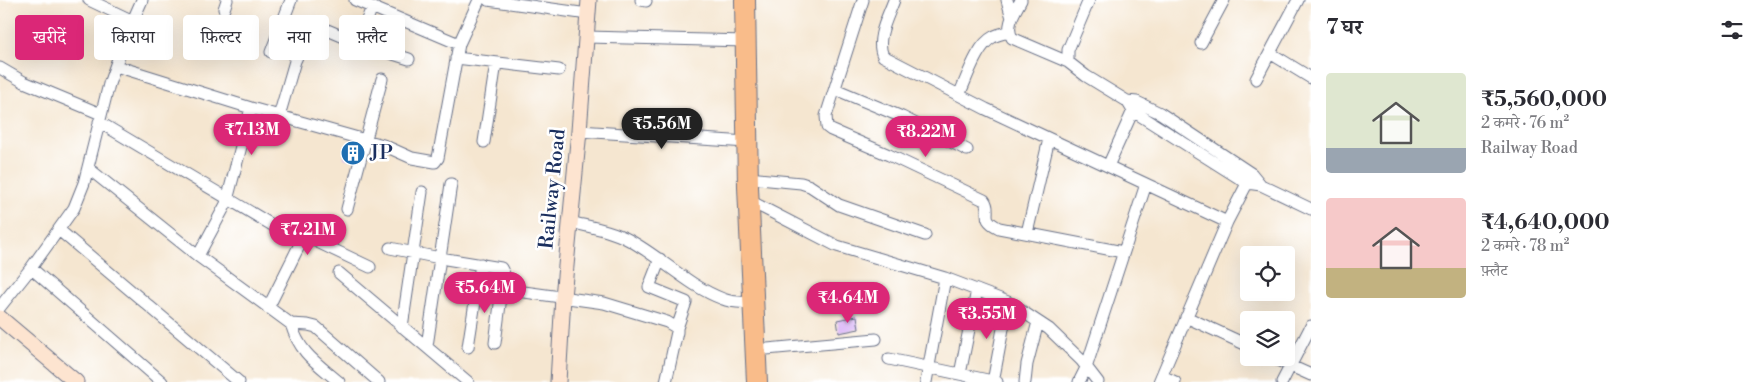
<!DOCTYPE html>
<html lang="hi">
<meta charset="utf-8">
<style>
body{margin:0;font-family:"Libre Bodoni","Noto Serif Devanagari",serif;background:#f2f2f3;color:#2b2b33;height:100vh;display:flex;flex-direction:column;font-size:19px;white-space:nowrap}
*{box-sizing:border-box;margin:0}
p{font-size:16px;color:#7c7c81}
.icon{flex:none;width:28px;height:28px;fill:none;stroke:currentColor;stroke-width:2;stroke-linecap:round;stroke-linejoin:round}
.map{position:relative;flex:1;overflow:hidden}
.sheet{display:flex;flex-direction:column;background:#fff;width:450px}
.sheet>*{flex:none}
.top-card{position:absolute;left:15px;top:15px;width:475px;height:45px;display:flex;gap:10px}
.controls{position:absolute;left:1240px;top:246px;display:grid;gap:10px}
.controls a{display:grid;place-items:center;width:55px;height:55px;border-radius:5px;background:#fff;box-shadow:0 5px 20px #0002;font-size:25px}
.price{position:absolute;translate:-50% -42px;padding:0 11px;border-radius:18px;background:#db2777;color:#fff;font-size:16px;line-height:32px;filter:drop-shadow(0 1px 2px #0008)}
.price::after{content:'';position:absolute;left:50%;top:30px;width:15px;height:11px;margin-left:-8px;background:inherit;clip-path:polygon(0 0,100% 0,50% 100%)}
.price.on{background:#222;color:#fff}
ul{padding:0;list-style:none}
li{display:flex;align-items:center;gap:15px;height:125px;padding:0 15px}
li span{display:grid;place-items:center;flex:none;width:140px;height:100px;border-radius:5px;color:#555}
li>.icon{margin-inline-start:auto}
span .icon{width:60px;height:60px;fill:#fffc;stroke-width:1}
li b{font-size:21px}
h2{display:flex;justify-content:space-between;align-items:center;height:60px;padding:0 15px;font-size:21px}
.chip{padding:0 18px;border-radius:5px;background:#fff;box-shadow:0 5px 20px #0002;font-size:18px;line-height:45px}
.chip.on{background:#db2777;color:#fff}
main{display:flex;flex:1;min-height:0}
.map>svg:first-child{display:block}
.building{fill:#d6aff6}
.lines{fill:none;stroke-linecap:round;stroke-linejoin:round}
.street-casing{stroke:#676f86;stroke-width:13}
.secondary-casing{stroke:#676f86;stroke-width:17}
.highway-casing{stroke:#676f86;stroke-width:22}
.street{stroke:#fff;stroke-width:11}
.secondary{stroke:#fde4d0;stroke-width:15}
.highway{stroke:#f9bc8a;stroke-width:20}
.labels{text-anchor:middle;dominant-baseline:central;stroke-width:5;stroke-linejoin:round;paint-order:stroke}
.poi-label{font-size:20px;fill:#1b2f5e;stroke:#fff;text-anchor:start}
.street-label{font-size:20px;fill:#1b2f5e;stroke:#fff}
</style>
<main>
<div class="map">
<svg width="1311" height="382" viewBox="0 0 1311 382">
<rect width="100%" height="100%" fill="#fff"/>
<filter id="ink" filterUnits="userSpaceOnUse"><feTurbulence type="fractalNoise" baseFrequency=".02" numOctaves="2"/><feDisplacementMap in="SourceGraphic" scale="10" xChannelSelector="R" yChannelSelector="G"/><feConvolveMatrix kernelMatrix="1 2 1 2 8 2 1 2 1" color-interpolation-filters="sRGB"/></filter>
<filter id="wash" filterUnits="userSpaceOnUse"><feTurbulence type="fractalNoise" baseFrequency=".0096" numOctaves="4" result="noise"/><feDisplacementMap in="SourceGraphic" scale="20" xChannelSelector="R" yChannelSelector="G"/><feGaussianBlur stdDeviation="1.12" result="paint"/><feColorMatrix in="noise" values="0 0 0 0 0 0 0 0 0 0 0 0 0 0 0 0 0 1.4 0 .05"/><feComposite in="paint" operator="in"/></filter>
<g filter="url(#wash)">
<rect width="100%" height="100%" fill="#f5e6d0"/>
<g id="blocks">
<!-- building -->
<path class="building" d="M 348,144 L 356,146 L 353,159 L 344,158 Z
M 857,316 L 859,329 L 839,333 L 837,320 Z"/>
</g>
</g>
<g filter="url(#ink)">
<use href="#blocks" fill-opacity="0" stroke="#676f86" stroke-width="1"/>
<g class="lines">
<defs>
<path id="street" d="M 89,0 L 133,21
M 355,0 L 459,44
M 488,0 L 588,14
M 641,0 L 646,1
M 863,0 L 826,116 L 827,127 L 831,130 L 889,155 L 984,200 C 993,212 978,218 999,228 L 1123,252
M 894,0 C 888,17 875,39 883,56 L 986,109 L 1227,222
M 1007,0 L 1012,18
M 1021,0 C 1015,12 1005,25 1012,38 L 1068,62
M 1089,0 L 1068,50 L 1068,62 L 1086,76 L 1127,101 L 1137,102 L 1160,113 L 1252,174 L 1261,185
M 224,9 L 227,0
M 318,26 L 358,43 L 409,59
M 587,37 L 746,41
M 358,43 L 372,7
M 1201,43 L 1224,0
M 271,52 L 291,0
M 1270,53 L 1311,78
M 456,58 L 559,70
M 116,66 L 251,108 L 383,145 L 412,158 L 435,162 L 438,158 L 459,44 L 479,0
M 0,68 L 24,82 L 101,114
M 1256,79 L 1298,0
M 835,89 L 902,117 L 967,150
M 959,95 C 967,78 977,45 993,37 C 998,34 1004,33 1009,32
M 1127,101 L 1133,111 L 1247,183 L 1261,185 L 1311,209
M 279,116 L 295,61 L 304,42
M 99,122 L 294,238
M 579,131 L 747,142
M 484,142 L 496,63
M 1108,166 L 1136,104
M 88,168 L 198,256 L 291,324 L 308,325 L 316,327 L 379,382
M 748,178 L 801,183 L 810,186 L 839,205 L 925,235
M 748,200 L 837,246 L 945,278 L 1008,302 L 1049,329 L 1081,360 L 1098,382
M 347,209 L 382,79
M 570,222 C 590,227 611,230 629,240 C 661,257 688,286 723,299 C 732,303 743,302 753,303
M 59,230 L 239,382
M 1027,233 L 1049,139
M 390,248 L 440,258 L 501,268 L 504,274 L 502,289 L 604,303 L 667,322 L 677,328 L 677,332 L 666,382
M 198,256 L 226,204 L 251,108
M 660,259 L 649,287 L 686,302 L 677,328
M 31,268 L 162,382
M 339,273 L 468,382
M 0,307 L 31,268 L 74,208 L 84,183 L 109,84 L 126,36 L 142,0
M 268,308 L 299,246 L 305,239 L 309,238 L 370,267
M 1186,317 L 1249,346
M 291,324 C 300,354 317,363 339,382
M 402,327 L 422,192
M 495,343 L 502,289
M 427,346 L 451,184
M 468,347 L 481,264
M 755,350 L 876,339
M 1273,358 L 1311,375
M 889,359 L 997,382
M 960,374 L 977,290
M 1162,376 L 1175,382
M 926,382 L 945,278
M 993,382 L 1008,302
M 1025,382 L 1027,364 L 1038,322
M 1079,382 L 1086,368 L 1146,184
M 1159,382 L 1227,222 L 1252,174
M 1282,382 L 1311,326"/>
<path id="secondary" d="M 0,318 L 76,382
M 558,382 L 563,297 L 579,131 L 589,0"/>
<path id="highway" d="M 745,0 L 748,187 L 757,382"/>
</defs>
<!-- street casing -->
<use href="#street" class="street-casing"/>
<!-- secondary casing -->
<use href="#secondary" class="secondary-casing"/>
<!-- highway casing -->
<use href="#highway" class="highway-casing"/>
<!-- street -->
<use href="#street" class="street"/>
<!-- secondary -->
<use href="#secondary" class="secondary"/>
<!-- highway -->
<use href="#highway" class="highway"/>
</g>
</g>
<!-- icons -->
<defs>
<symbol id="building-disc" viewBox="-11 -11 22 22"><circle r="9.5" fill="#1f6fb2" stroke="#fff"/><path d="M-4-6H4V6H1V3H-1V6H-4ZM-2.5-4.3h1.7v1.8h-1.7ZM.8-4.3h1.7v1.8H.8ZM-2.5-1h1.7V.8h-1.7ZM.8-1h1.7V.8H.8Z" fill="#fff"/></symbol>
</defs>
<g fill-rule="evenodd">
<use href="#building-disc" x="339" y="139" width="28" height="28"/>
</g>
<g class="labels">
<!-- poi labels -->
<g class="poi-label">
<text x="370" y="153">JP</text>
</g>
<!-- street labels -->
<g class="street-label">
<text transform="translate(553 189) rotate(-84)">Railway Road</text>
</g>
</g>
</svg>
<div class="controls">
<a><svg class="icon" aria-label="locate" viewBox="0 0 24 24"><circle cx="12" cy="12" r="6"/><path d="M12 2v4M12 18v4M2 12h4M18 12h4"/></svg></a>
<a><svg class="icon" aria-label="layers" viewBox="0 0 24 24"><path d="M12 4l9 5-9 5-9-5zM3 14l9 5 9-5"/></svg></a>
</div>
<b class="price on" style="left:662px;top:150px">₹5.56M</b>
<b class="price" style="left:252px;top:156px">₹7.13M</b>
<b class="price" style="left:926px;top:158px">₹8.22M</b>
<b class="price" style="left:308px;top:256px">₹7.21M</b>
<b class="price" style="left:485px;top:314px">₹5.64M</b>
<b class="price" style="left:848px;top:324px">₹4.64M</b>
<b class="price" style="left:987px;top:340px">₹3.55M</b>
<div class="top-card">
<a class="chip on">खरीदें</a>
<a class="chip">किराया</a>
<a class="chip">फ़िल्टर</a>
<a class="chip">नया</a>
<a class="chip">फ़्लैट</a>
</div>
</div>
<section class="sheet">
<h2>7 घर<svg class="icon" aria-label="filters" viewBox="0 0 24 24"><path d="M4 7h16M4 17h16"/><circle cx="9" cy="7" r="2"/><circle cx="15" cy="17" r="2"/></svg></h2>
<ul>
<li><span style="background:linear-gradient(#dfe7d0 75%,#9aa5b1 0)"><svg class="icon" aria-label="home" viewBox="0 0 24 24"><path d="M3 11l9-7 9 7M6 9v11h12V9"/></svg></span><div><b>₹5,560,000</b><p>2 कमरे · 76 m²</p><p>Railway Road</p></div></li>
<li><span style="background:linear-gradient(#f6c9c9 70%,#c2b280 0)"><svg class="icon" aria-label="home" viewBox="0 0 24 24"><path d="M3 11l9-7 9 7M6 9v11h12V9"/></svg></span><div><b>₹4,640,000</b><p>2 कमरे · 78 m²</p><p>फ़्लैट</p></div></li>
</ul>
</section>
</main>
